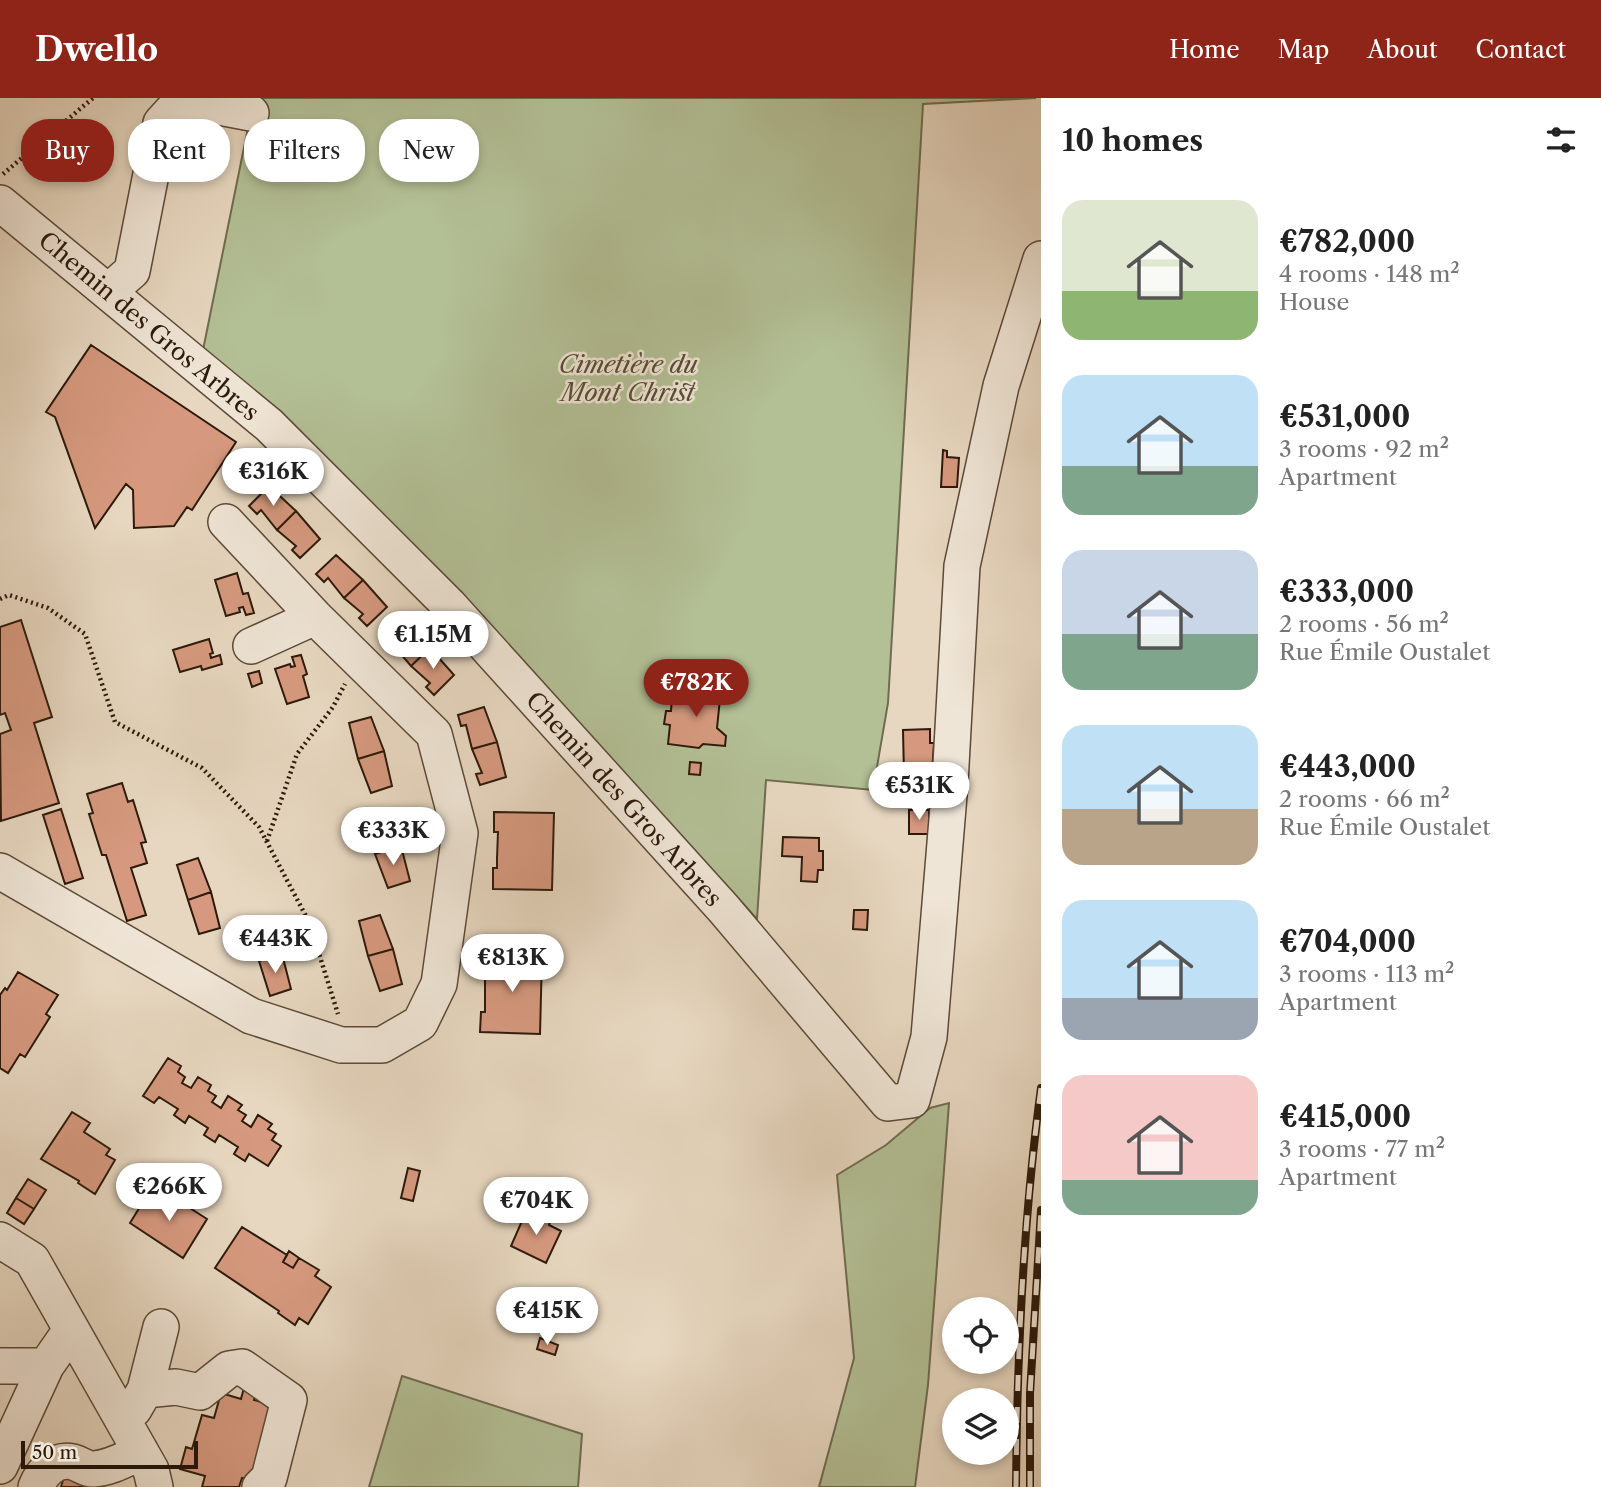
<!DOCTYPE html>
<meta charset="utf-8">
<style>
body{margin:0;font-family:"Libre Caslon Text",serif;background:#f6f6f6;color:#222;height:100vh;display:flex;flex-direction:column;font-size:26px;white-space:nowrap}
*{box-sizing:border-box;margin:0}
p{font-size:23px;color:#767676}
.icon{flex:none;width:38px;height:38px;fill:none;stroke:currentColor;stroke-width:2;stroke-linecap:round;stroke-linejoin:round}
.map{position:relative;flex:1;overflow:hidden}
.panel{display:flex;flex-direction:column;background:#fff;width:560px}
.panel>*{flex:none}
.guide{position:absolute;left:21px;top:21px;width:665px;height:63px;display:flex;gap:14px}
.buttons{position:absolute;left:942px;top:1199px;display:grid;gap:14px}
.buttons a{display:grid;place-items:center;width:77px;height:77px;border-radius:50%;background:#fff;box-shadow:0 4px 10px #0003;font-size:35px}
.scale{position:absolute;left:21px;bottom:18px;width:177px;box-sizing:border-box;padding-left:7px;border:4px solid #2d1a0b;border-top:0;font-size:19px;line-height:24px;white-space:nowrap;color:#2d1a0b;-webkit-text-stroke:5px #efe5d6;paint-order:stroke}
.price{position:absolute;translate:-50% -60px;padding:0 16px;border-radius:24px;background:#fff;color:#222;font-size:23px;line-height:46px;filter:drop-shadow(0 2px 4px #0008)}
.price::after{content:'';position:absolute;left:50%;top:42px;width:21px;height:16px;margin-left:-10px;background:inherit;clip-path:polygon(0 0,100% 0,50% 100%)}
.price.on{background:#8f2418;color:#fff}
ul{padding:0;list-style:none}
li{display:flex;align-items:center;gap:21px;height:175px;padding:0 21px}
li span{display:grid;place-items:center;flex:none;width:196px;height:140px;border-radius:21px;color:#555}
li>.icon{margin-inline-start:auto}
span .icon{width:84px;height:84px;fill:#fffc;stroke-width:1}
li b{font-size:30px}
h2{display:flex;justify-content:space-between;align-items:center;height:84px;padding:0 21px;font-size:30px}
.chip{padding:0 24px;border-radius:28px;background:#fff;box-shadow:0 4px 10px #0003;font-size:24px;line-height:63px}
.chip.on{background:#8f2418;color:#fff}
header{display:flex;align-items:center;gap:42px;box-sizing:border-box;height:98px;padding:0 35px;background:#8f2418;color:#fff}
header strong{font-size:33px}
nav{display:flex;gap:38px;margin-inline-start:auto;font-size:24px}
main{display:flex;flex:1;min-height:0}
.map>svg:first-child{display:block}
.green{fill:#b3bf95;stroke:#706c50;stroke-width:2}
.building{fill:#d6997f;stroke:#2d1a0b;stroke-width:2}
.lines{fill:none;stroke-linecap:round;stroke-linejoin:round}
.minor-casing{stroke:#5c4938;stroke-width:38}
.path{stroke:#2d1a0b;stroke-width:4.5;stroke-dasharray:2 3.5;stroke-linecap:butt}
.minor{stroke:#efe5d6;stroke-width:35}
.rail-casing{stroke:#2d1a0b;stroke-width:8}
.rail{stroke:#efe5d6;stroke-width:5;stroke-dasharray:16;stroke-linecap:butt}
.labels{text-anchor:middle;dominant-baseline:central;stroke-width:5;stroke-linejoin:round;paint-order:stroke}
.street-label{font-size:24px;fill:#2d1a0b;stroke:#efe5d6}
.park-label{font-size:24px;font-style:italic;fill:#554c34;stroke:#efe5d6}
</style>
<header>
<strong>Dwello</strong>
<nav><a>Home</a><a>Map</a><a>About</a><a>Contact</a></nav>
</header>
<main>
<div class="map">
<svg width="1041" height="1389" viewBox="0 0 1041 1389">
<rect width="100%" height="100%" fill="#e7d7c0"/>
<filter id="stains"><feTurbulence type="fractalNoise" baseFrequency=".00286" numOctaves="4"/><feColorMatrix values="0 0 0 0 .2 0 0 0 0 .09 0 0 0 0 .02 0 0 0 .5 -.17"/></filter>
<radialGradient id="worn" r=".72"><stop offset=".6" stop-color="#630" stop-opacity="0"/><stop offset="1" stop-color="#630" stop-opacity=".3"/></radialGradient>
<!-- green -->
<path class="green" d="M 254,0 L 1036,0 L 923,6 L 888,605 L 873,692 L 766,682 L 757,821 L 617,667 L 202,257 Z
M 949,1005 L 928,1287 L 915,1389 L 819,1389 L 854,1260 L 837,1077 L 886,1047 L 930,1010 Z
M 402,1278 L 582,1336 L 578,1389 L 369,1389 Z"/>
<!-- building -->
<path class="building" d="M 91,247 L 236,344 L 192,412 L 187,409 L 174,428 L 134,430 L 133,392 L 126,386 L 95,430 L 55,319 L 46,314 Z
M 943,352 L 947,353 L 947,359 L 959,360 L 957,389 L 941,389 Z
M 269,388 L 296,413 L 277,432 L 261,412 L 257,416 L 249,408 Z
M 296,413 L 320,441 L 300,460 L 292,452 L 296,448 L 277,432 Z
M 336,457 L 363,482 L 344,500 L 328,480 L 324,484 L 316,476 Z
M 237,475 L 243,496 L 248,495 L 254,515 L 246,517 L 243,509 L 239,510 L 240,514 L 226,518 L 215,482 Z
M 363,482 L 387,509 L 367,528 L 359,520 L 363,516 L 344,500 Z
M 21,522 L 52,619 L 34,625 L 59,705 L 1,723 L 0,636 L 11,632 L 5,615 L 0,617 L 0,529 Z
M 403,525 L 430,550 L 411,568 L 395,549 L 391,553 L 383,545 Z
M 209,541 L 213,555 L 210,556 L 211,560 L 220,557 L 222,566 L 202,572 L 201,568 L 180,574 L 173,552 Z
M 430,550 L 454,577 L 434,597 L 426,589 L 430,585 L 411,568 Z
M 301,557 L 307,576 L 303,578 L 309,599 L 287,606 L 275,571 L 290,566 L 291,569 L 295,568 L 292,559 Z
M 259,573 L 262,585 L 252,589 L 248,576 Z
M 691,588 L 721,591 L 717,630 L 726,638 L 725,648 L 703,646 L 699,650 L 668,646 L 670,627 L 664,626 L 666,613 L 671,613 L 672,599 L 686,600 L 687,591 Z
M 484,609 L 497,644 L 472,651 L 466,627 L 461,628 L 458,617 Z
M 371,619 L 384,653 L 358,661 L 349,625 Z
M 930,631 L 930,645 L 934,645 L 932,677 L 904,677 L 903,632 Z
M 497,644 L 506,679 L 480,687 L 476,676 L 482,675 L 472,651 Z
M 384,653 L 392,688 L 371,695 L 358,661 Z
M 690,664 L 701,665 L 700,677 L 689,676 Z
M 122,685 L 128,704 L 133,702 L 146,744 L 141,745 L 147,765 L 131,770 L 146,817 L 127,823 L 106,757 L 102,757 L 89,716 L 93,715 L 87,696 Z
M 61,711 L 83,780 L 65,786 L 43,717 Z
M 909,712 L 929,712 L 929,736 L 909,736 Z
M 388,713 L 401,748 L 375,756 L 367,720 Z
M 494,714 L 554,715 L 552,792 L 493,791 L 493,770 L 497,770 L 497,760 L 498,734 L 494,734 Z
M 783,739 L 819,740 L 819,753 L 823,753 L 823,772 L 818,772 L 817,784 L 801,783 L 802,759 L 782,758 Z
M 401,748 L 410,783 L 388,790 L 375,756 Z
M 198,760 L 211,794 L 188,802 L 177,767 Z
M 211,794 L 220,830 L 199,836 L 188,802 Z
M 854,812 L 868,812 L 867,832 L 853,831 Z
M 380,817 L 393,851 L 368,858 L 359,823 Z
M 269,821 L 282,856 L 259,863 L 248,828 Z
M 393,851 L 402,886 L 380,893 L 368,858 Z
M 282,856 L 291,891 L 270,898 L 259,863 Z
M 482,857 L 542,858 L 540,936 L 480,934 L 481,914 L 485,914 L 485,878 L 481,878 Z
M 18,874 L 58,897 L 46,916 L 50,919 L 25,959 L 20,956 L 8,975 L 0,970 L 0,897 L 5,890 L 7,892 Z
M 168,960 L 181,968 L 178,974 L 185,979 L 182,985 L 191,990 L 198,979 L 211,987 L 208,993 L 216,998 L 212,1004 L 221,1010 L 228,998 L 242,1007 L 238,1012 L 246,1017 L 242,1023 L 251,1029 L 258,1017 L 272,1026 L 268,1031 L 276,1036 L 272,1042 L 281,1048 L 268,1068 L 249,1056 L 245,1063 L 234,1056 L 238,1049 L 219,1037 L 215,1044 L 204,1037 L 208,1030 L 189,1018 L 185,1025 L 174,1017 L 178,1011 L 159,999 L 154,1005 L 143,998 Z
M 72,1014 L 90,1025 L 84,1034 L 110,1051 L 106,1057 L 115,1062 L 95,1096 L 78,1085 L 79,1083 L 41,1061 Z
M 408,1070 L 420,1073 L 413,1103 L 401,1100 Z
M 28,1081 L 46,1092 L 34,1111 L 16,1100 Z
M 151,1091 L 160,1097 L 162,1092 L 171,1097 L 165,1107 L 173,1112 L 179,1103 L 207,1121 L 183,1160 L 130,1125 Z
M 16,1100 L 34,1111 L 24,1126 L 7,1115 Z
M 525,1116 L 539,1122 L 541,1116 L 551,1121 L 549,1127 L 561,1133 L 546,1165 L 511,1148 Z
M 242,1129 L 287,1157 L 283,1164 L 293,1170 L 299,1160 L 319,1172 L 315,1178 L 331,1189 L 308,1226 L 299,1220 L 295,1227 L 278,1215 L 279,1213 L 215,1170 Z
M 289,1153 L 299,1160 L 293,1170 L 283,1164 Z
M 540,1240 L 558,1247 L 555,1257 L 537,1251 Z
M 245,1286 L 257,1289 L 254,1302 L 280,1309 L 253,1383 L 242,1380 L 239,1389 L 202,1389 L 205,1378 L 180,1371 L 186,1349 L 192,1351 L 202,1317 L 214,1320 L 221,1295 L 241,1301 Z
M 66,1372 L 85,1385 L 99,1389 L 61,1389 Z"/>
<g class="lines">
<defs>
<path id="minor" d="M 0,105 L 269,327 L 449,507 L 723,810 L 888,1005 L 912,1002 L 929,939 L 950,685 L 962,468 L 1001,288 L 1041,161
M 108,194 L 132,173 L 161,25 L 182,2 L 251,15
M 251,548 L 315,519
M 0,773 L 251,918 L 341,947 L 382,947 L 420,925 L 439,886 L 460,735 L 434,636 L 315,519 L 226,424
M 0,1142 L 32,1162 L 151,1372 L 155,1389
M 0,1268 L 46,1268
M 145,1292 L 176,1289 L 200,1294 L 229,1271 L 242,1269 L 289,1302 L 269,1380 L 260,1389
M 134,1311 L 145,1292 L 161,1229
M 0,1368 L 46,1268 L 71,1232
M 36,1389 C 42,1374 55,1360 73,1364 C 81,1366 86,1372 94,1371 C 111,1370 125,1361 141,1354"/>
</defs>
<!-- minor casing -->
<use href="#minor" class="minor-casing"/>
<!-- path -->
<path class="path" d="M 3,76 L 93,0
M 0,501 L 9,497 L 48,510 L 85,536 L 115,624 L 202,670 L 259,729 L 309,824 L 338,916
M 267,743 L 297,656 L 333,609 L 345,586"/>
<!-- minor -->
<use href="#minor" class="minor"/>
<defs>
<path id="rail" d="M 1016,1389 C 1017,1256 1023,1123 1041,990
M 1030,1389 L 1030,1296 L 1041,1112"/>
</defs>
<!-- rail casing -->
<use href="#rail" class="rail-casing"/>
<!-- rail -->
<use href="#rail" class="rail"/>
</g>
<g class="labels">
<!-- street labels -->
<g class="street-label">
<text transform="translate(149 228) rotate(40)">Chemin des Gros Arbres</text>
<text transform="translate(624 701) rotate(48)">Chemin des Gros Arbres</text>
</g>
<!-- park labels -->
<g class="park-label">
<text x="628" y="266">Cimetière du<tspan x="628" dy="28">Mont Christ</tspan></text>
</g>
</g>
<rect width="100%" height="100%" filter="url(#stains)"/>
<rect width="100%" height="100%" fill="url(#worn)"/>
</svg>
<div class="buttons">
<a><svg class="icon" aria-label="locate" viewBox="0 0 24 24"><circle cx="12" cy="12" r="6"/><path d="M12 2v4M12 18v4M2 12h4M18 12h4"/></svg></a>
<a><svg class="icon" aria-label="layers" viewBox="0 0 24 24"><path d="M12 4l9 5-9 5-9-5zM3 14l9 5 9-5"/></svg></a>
</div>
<div class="scale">50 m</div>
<b class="price" style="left:273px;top:410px">€316K</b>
<b class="price" style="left:433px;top:573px">€1.15M</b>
<b class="price on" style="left:696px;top:621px">€782K</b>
<b class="price" style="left:919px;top:724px">€531K</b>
<b class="price" style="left:393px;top:769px">€333K</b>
<b class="price" style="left:275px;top:877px">€443K</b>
<b class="price" style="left:512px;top:896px">€813K</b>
<b class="price" style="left:169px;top:1125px">€266K</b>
<b class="price" style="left:536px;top:1139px">€704K</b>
<b class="price" style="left:547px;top:1249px">€415K</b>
<div class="guide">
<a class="chip on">Buy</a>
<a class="chip">Rent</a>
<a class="chip">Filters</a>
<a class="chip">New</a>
</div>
</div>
<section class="panel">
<h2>10 homes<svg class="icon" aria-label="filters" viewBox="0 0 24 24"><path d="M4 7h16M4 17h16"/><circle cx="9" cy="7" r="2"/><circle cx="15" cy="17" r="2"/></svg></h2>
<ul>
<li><span style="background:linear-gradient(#dfe7d0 65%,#8fb573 0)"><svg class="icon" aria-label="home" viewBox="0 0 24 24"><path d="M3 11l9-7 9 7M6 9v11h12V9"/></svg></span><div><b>€782,000</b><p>4 rooms · 148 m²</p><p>House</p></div></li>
<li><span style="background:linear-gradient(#bfe0f5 65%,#7fa58c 0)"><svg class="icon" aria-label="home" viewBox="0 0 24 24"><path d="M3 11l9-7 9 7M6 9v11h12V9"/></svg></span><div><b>€531,000</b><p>3 rooms · 92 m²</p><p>Apartment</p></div></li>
<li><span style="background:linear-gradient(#c9d6e8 60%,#7fa58c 0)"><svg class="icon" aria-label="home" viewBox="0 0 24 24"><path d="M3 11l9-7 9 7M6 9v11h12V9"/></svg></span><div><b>€333,000</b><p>2 rooms · 56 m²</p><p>Rue Émile Oustalet</p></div></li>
<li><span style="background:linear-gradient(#bfe0f5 60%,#b9a48a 0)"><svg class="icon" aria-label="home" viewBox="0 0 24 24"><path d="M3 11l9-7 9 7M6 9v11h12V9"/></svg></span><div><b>€443,000</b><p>2 rooms · 66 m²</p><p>Rue Émile Oustalet</p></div></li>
<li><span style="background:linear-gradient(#bfe0f5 70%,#9aa5b1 0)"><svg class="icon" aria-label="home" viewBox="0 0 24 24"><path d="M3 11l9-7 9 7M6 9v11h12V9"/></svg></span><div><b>€704,000</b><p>3 rooms · 113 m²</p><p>Apartment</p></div></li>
<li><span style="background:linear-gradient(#f6c9c9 75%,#7fa58c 0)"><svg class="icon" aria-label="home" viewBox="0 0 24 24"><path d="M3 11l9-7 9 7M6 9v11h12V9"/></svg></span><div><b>€415,000</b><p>3 rooms · 77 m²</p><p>Apartment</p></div></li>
</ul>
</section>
</main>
